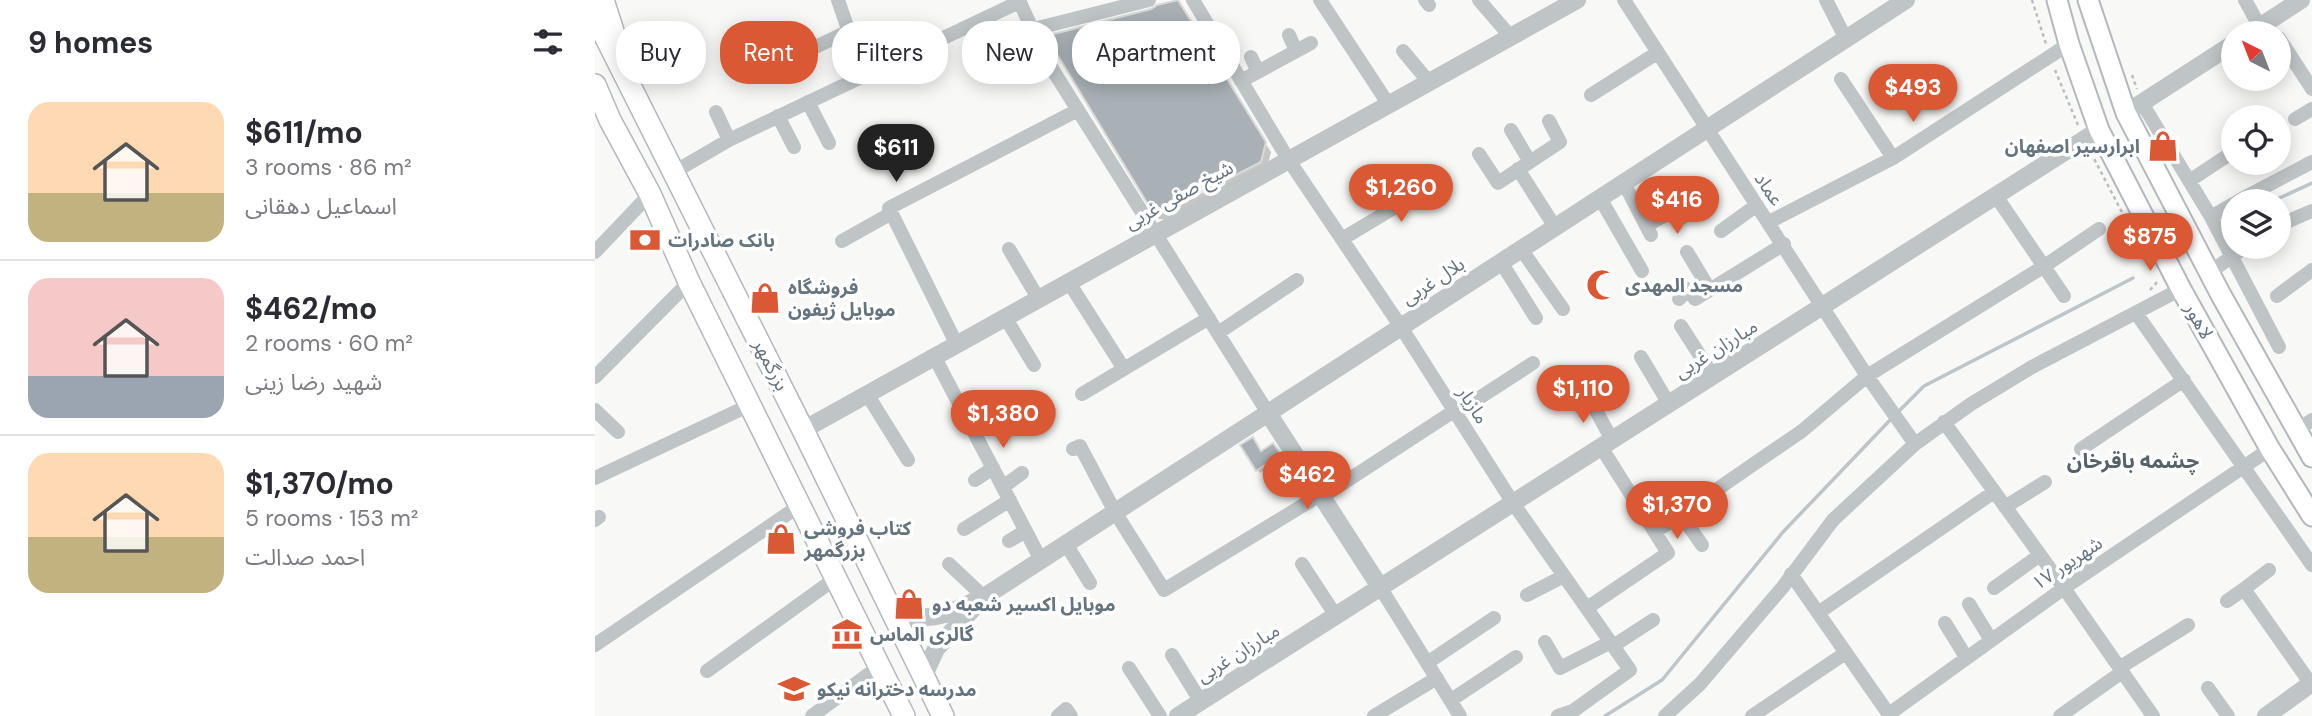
<!DOCTYPE html>
<meta charset="utf-8">
<style>
body{margin:0;font-family:"DM Sans","Noto Sans Arabic",sans-serif;background:#f2f2f3;color:#2b2b33;height:100vh;display:flex;flex-direction:column;font-size:26px;white-space:nowrap}
*{box-sizing:border-box;margin:0}
p{font-size:23px;color:#7c7c81}
.icon{flex:none;width:38px;height:38px;fill:none;stroke:currentColor;stroke-width:2;stroke-linecap:round;stroke-linejoin:round}
.map{position:relative;flex:1;overflow:hidden}
.panel{display:flex;flex-direction:column;background:#fff;width:595px}
.panel>*{flex:none}
.top-card{position:absolute;left:21px;top:21px;width:665px;height:63px;display:flex;gap:14px}
.needle{width:46px;rotate:318deg}
.fabs{position:absolute;left:1626px;top:21px;display:grid;gap:14px}
.fabs a{display:grid;place-items:center;width:70px;height:70px;border-radius:50%;background:#fff;box-shadow:0 4px 18px #0003;font-size:35px}
.price{position:absolute;translate:-50% -60px;padding:0 16px;border-radius:24px;background:#da5833;color:#fff;font-size:23px;line-height:46px;filter:drop-shadow(0 2px 4px #0008)}
.price::after{content:'';position:absolute;left:50%;top:42px;width:21px;height:16px;margin-left:-10px;background:inherit;clip-path:polygon(0 0,100% 0,50% 100%)}
.price.on{background:#222;color:#fff}
ul{padding:0;list-style:none}
li{display:flex;align-items:center;gap:21px;height:175px;padding:0 28px}
li+li{border-top:2px solid #e1e1e2}
li span{display:grid;place-items:center;flex:none;width:196px;height:140px;border-radius:21px;color:#555}
li>.icon{margin-inline-start:auto}
span .icon{width:84px;height:84px;fill:#fffc;stroke-width:1}
li b{font-size:30px}
h2{display:flex;justify-content:space-between;align-items:center;height:84px;padding:0 28px;font-size:30px}
.chip{padding:0 24px;border-radius:28px;background:#fff;box-shadow:0 4px 18px #0003;font-size:24px;line-height:63px}
.chip.on{background:#da5833;color:#fff}
main{display:flex;flex:1;min-height:0}
.map>svg:first-child{display:block}
.shadow{fill:#0003}
.lines{fill:none;stroke-linecap:round;stroke-linejoin:round}
.stream{stroke:#bbc5ca;stroke-width:3.5}
.building{fill:#a9b1b6;stroke:#dadad8;stroke-width:2}
.secondary-casing{stroke:#b2b8bc;stroke-width:23}
.primary-casing{stroke:#b3b8bc;stroke-width:24}
.path{stroke:#babdbf;stroke-width:2.5;stroke-dasharray:3.5 3.5;stroke-linecap:butt}
.minor{stroke:#bfc4c7;stroke-width:14}
.tertiary{stroke:#bfc4c7;stroke-width:18}
.secondary{stroke:#fff;stroke-width:19}
.primary{stroke:#fff;stroke-width:21}
.labels{text-anchor:middle;dominant-baseline:central;stroke-width:7;stroke-linejoin:round;paint-order:stroke}
.poi-label{font-size:19px;font-weight:bold;fill:#65747f;stroke:#fff;text-anchor:start}
.street-label{font-size:19px;fill:#65747f;stroke:#fff}
.neighbourhood-label{font-size:21px;font-weight:bold;fill:#56626b;stroke:#fff}
</style>
<main>
<section class="panel">
<h2>9 homes<svg class="icon" aria-label="filters" viewBox="0 0 24 24"><path d="M4 7h16M4 17h16"/><circle cx="9" cy="7" r="2"/><circle cx="15" cy="17" r="2"/></svg></h2>
<ul>
<li><span style="background:linear-gradient(#ffd9b3 65%,#c2b280 0)"><svg class="icon" aria-label="home" viewBox="0 0 24 24"><path d="M3 11l9-7 9 7M6 9v11h12V9"/></svg></span><div><b>$611/mo</b><p>3 rooms · 86 m²</p><p>اسماعیل دهقانی</p></div></li>
<li><span style="background:linear-gradient(#f6c9c9 70%,#9aa5b1 0)"><svg class="icon" aria-label="home" viewBox="0 0 24 24"><path d="M3 11l9-7 9 7M6 9v11h12V9"/></svg></span><div><b>$462/mo</b><p>2 rooms · 60 m²</p><p>شهید رضا زینی</p></div></li>
<li><span style="background:linear-gradient(#ffd9b3 60%,#c2b280 0)"><svg class="icon" aria-label="home" viewBox="0 0 24 24"><path d="M3 11l9-7 9 7M6 9v11h12V9"/></svg></span><div><b>$1,370/mo</b><p>5 rooms · 153 m²</p><p>احمد صدالت</p></div></li>
</ul>
</section>
<div class="map">
<svg width="1717" height="716" viewBox="0 0 1717 716">
<rect width="100%" height="100%" fill="#f8f8f6"/>
<!-- shadow -->
<path class="shadow" d="M 454,37 L 670,143 L 676,152 L 671,172 L 576,220 L 564,219 Z
M 678,445 L 686,459 L 665,473 L 647,446 L 665,453 Z"/>
<g class="lines">
<!-- stream -->
<path class="stream" d="M 1678,201 L 1717,183
M 1304,411 L 1329,386 L 1538,278
M 1010,716 L 1067,680 L 1188,532 L 1298,417"/>
</g>
<!-- building -->
<path class="building" d="M 583,0 L 671,142 L 666,162 L 571,211 L 557,211 L 451,36 L 556,9 L 562,5 Z
M 658,437 L 666,451 L 678,443 L 686,454 L 661,471 L 645,445 Z"/>
<g class="lines">
<defs>
<path id="secondary" d="M 1462,0 L 1474,44 L 1504,130 L 1586,289 L 1675,449 L 1717,516
M 1493,0 L 1531,113 L 1626,295 L 1717,457"/>
<path id="primary" d="M 8,0 L 18,31
M 0,16 L 208,430 L 348,716
M 0,85 L 15,120 L 55,194 L 94,282 L 309,716"/>
</defs>
<!-- secondary casing -->
<use href="#secondary" class="secondary-casing"/>
<!-- primary casing -->
<use href="#primary" class="primary-casing"/>
<!-- path -->
<path class="path" d="M 1437,0 L 1451,44
M 33,36 L 37,50
M 1460,70 L 1483,125
M 1537,75 L 1542,89
M 1496,153 L 1540,237
M 1555,290 L 1564,280"/>
<!-- minor -->
<path class="minor" d="M 243,0 L 269,76
M 424,0 L 449,56 L 673,413
M 598,0 L 693,159 L 806,327 L 918,503 L 1035,670 L 978,711 L 963,716
M 725,0 L 794,105
M 830,0 L 834,5
M 884,0 L 915,36
M 1029,0 L 1272,376 L 1320,444
M 1231,0 L 1251,39
M 1650,0 L 1665,27
M 435,30 L 554,0
M 694,35 L 701,51
M 1684,38 L 1717,89
M 212,51 L 254,31
M 808,51 L 834,82
M 656,57 L 663,72
M 1246,79 L 1298,158
M 646,81 L 716,43
M 996,95 L 1062,53
M 213,102 L 234,143
M 1547,103 L 1616,217 L 1684,347
M 121,112 L 134,140
M 183,116 L 199,147
M 1700,119 L 1717,109
M 916,130 L 935,162
M 884,154 L 903,183 L 965,142 L 954,121
M 923,169 L 960,227
M 79,172 L 134,140 L 424,2
M 1594,181 L 1638,152
M 1029,183 L 1056,235
M 1401,196 L 1469,296
M 1005,198 L 1047,271
M 1643,201 L 1717,162
M 1616,217 L 1638,204
M 1174,222 L 1298,158 L 1474,44
M 1684,225 L 1717,211
M 1051,226 L 1074,213 L 1084,219 L 1096,212
M 1126,231 L 1162,205
M 747,239 L 847,179
M 247,241 L 295,214
M 414,249 L 443,298
M 926,249 L 968,309
M 0,252 L 55,194
M 1092,252 L 1115,290
M 906,262 L 941,318
M 1614,273 L 1650,247
M 473,281 L 529,369
M 1682,296 L 1717,270
M 1084,299 L 1093,289 L 1100,299 L 1189,244
M 1541,313 L 1717,565
M 410,317 L 439,365
M 1086,326 L 1118,376
M 623,333 L 702,280
M 361,343 L 294,208 L 483,110
M 339,356 L 446,560
M 1046,357 L 1074,404
M 0,377 L 94,282
M 991,392 L 1017,440
M 272,394 L 313,460
M 487,394 L 614,318
M 0,410 L 23,432
M 861,413 L 938,363
M 1349,422 L 1469,588 L 1558,716
M 1701,431 L 1717,420
M 478,449 L 485,446 L 520,512 L 569,590 L 725,495
M 1486,449 L 1589,380
M 0,478 L 155,405
M 380,480 L 398,468
M 408,487 L 427,473
M 727,497 L 859,411
M 1410,507 L 1450,482
M 1086,515 L 1107,545
M 0,520 L 4,517
M 369,529 L 415,500
M 1060,532 L 1207,431 L 1272,376 L 1448,267 L 1504,229
M 414,541 L 431,531
M 471,544 L 495,583
M 354,564 L 389,597
M 707,564 L 741,616
M 1674,570 L 1649,589 L 1716,684
M 1196,574 L 1295,716
M 785,587 L 865,716
M 1399,588 L 1445,555
M 932,595 L 969,576
M 1632,601 L 1649,589
M 1374,604 L 1396,640
M 992,608 L 1073,553 L 1006,447
M 1223,613 L 1399,492
M 1350,623 L 1371,657
M 950,642 L 965,668 L 1016,642
M 0,645 L 204,506
M 1018,646 L 1058,620
M 577,655 L 606,702
M 832,663 L 899,618
M 534,668 L 565,716
M 1524,668 L 1593,625
M 112,671 L 241,578
M 1613,688 L 1633,716
M 856,700 L 921,657
M 1294,714 L 1469,588 L 1675,449
M 217,716 L 285,666
M 463,716 L 471,709 L 476,716
M 779,716 L 842,678
M 1070,716 L 1105,684 L 1187,588 L 1238,520 L 1320,444 L 1376,404 L 1437,367 L 1586,289
M 1157,716 L 1249,654
M 1465,716 L 1527,672"/>
<!-- tertiary -->
<path class="tertiary" d="M 1655,33 L 1706,0
M 1531,113 L 1638,44
M 673,413 L 785,587
M 208,430 L 982,0
M 298,614 C 342,622 349,615 389,597 L 1311,0
M 328,677 L 341,649 L 384,602
M 583,716 L 1504,130
M 1671,716 L 1717,683"/>
<!-- secondary -->
<use href="#secondary" class="secondary"/>
<!-- primary -->
<use href="#primary" class="primary"/>
</g>
<!-- icons -->
<defs>
<symbol id="shop-bare" viewBox="-9 -9 18 18"><path d="M-5-2.5h2.3a2.7 3.5 0 0 1 5.4 0H5L5.5 6h-11ZM-1.5-2.5h3a1.5 2.3 0 0 0-3 0Z" fill="#da5833" stroke="#fff" stroke-width="2.5" paint-order="stroke"/></symbol>
<symbol id="bank-bare" viewBox="-9 -9 18 18"><path d="M-6-4H6V4H-6ZM0-2.3a2.3 2.3 0 1 0 0 4.6a2.3 2.3 0 1 0 0-4.6Z" fill="#da5833" stroke="#fff" stroke-width="2.5" paint-order="stroke"/></symbol>
<symbol id="mosque-bare" viewBox="-9 -9 18 18"><path d="M3.5-4.9A6 6 0 1 0 3.5 4.9A5 5 0 1 1 3.5-4.9Z" fill="#da5833" stroke="#fff" stroke-width="2.5" paint-order="stroke"/></symbol>
<symbol id="museum-bare" viewBox="-9 -9 18 18"><path d="M0-6L6-3V-2H-6V-3ZM-5-1h2V3h-2ZM-1-1h2V3h-2ZM3-1h2V3H3ZM-6 4H6V6H-6Z" fill="#da5833" stroke="#fff" stroke-width="2.5" paint-order="stroke"/></symbol>
<symbol id="school-bare" viewBox="-9 -9 18 18"><path d="M0-5L7-2L0 1L-7-2ZM-4 1L0 2.5L4 1V4Q0 6-4 4Z" fill="#da5833" stroke="#fff" stroke-width="2.5" paint-order="stroke"/></symbol>
</defs>
<g fill-rule="evenodd">
<use href="#shop-bare" x="1546" y="124" width="44" height="44"/>
<use href="#bank-bare" x="28" y="218" width="44" height="44"/>
<use href="#mosque-bare" x="985" y="263" width="44" height="44"/>
<use href="#shop-bare" x="148" y="276" width="44" height="44"/>
<use href="#shop-bare" x="164" y="517" width="44" height="44"/>
<use href="#shop-bare" x="292" y="582" width="44" height="44"/>
<use href="#museum-bare" x="230" y="612" width="44" height="44"/>
<use href="#school-bare" x="177" y="667" width="44" height="44"/>
</g>
<g class="labels">
<!-- poi labels -->
<g class="poi-label">
<text x="1545" y="146" text-anchor="end">ابرارسیر اصفهان</text>
<text x="73" y="240">بانک صادرات</text>
<text x="1030" y="285">مسجد المهدی</text>
<text x="193" y="287">فروشگاه<tspan x="193" dy="22">موبایل ژیفون</tspan></text>
<text x="209" y="528">کتاب فروشی<tspan x="209" dy="22">بزرگمهر</tspan></text>
<text x="337" y="604">موبایل اکسیر شعبه دو</text>
<text x="275" y="634">گالری الماس</text>
<text x="222" y="689">مدرسه دخترانه نیکو</text>
</g>
<!-- street labels -->
<g class="street-label">
<text transform="translate(1174 189) rotate(56)">عماد</text>
<text transform="translate(584 195) rotate(-29)">شیخ صفی غربی</text>
<text transform="translate(838 281) rotate(-33)">بلال غربی</text>
<text transform="translate(1604 321) rotate(61)">لاهور</text>
<text transform="translate(1121 349) rotate(-32)">مبارزان غربی</text>
<text transform="translate(176 365) rotate(63)">بزرگمهر</text>
<text transform="translate(878 405) rotate(57)">مازیار</text>
<text transform="translate(1472 563) rotate(-34)">۱۷ شهریور</text>
<text transform="translate(643 653) rotate(-32)">مبارزان غربی</text>
</g>
<!-- neighbourhood labels -->
<g class="neighbourhood-label">
<text x="1538" y="461">چشمه باقرخان</text>
</g>
</g>
</svg>
<div class="fabs">
<a><svg class="needle" viewBox="-14 -14 28 28"><path d="M0-13l5 13h-10z" fill="#e53935"/><path d="M0 13l5-13h-10z" fill="#7c7c81"/></svg></a>
<a><svg class="icon" aria-label="locate" viewBox="0 0 24 24"><circle cx="12" cy="12" r="6"/><path d="M12 2v4M12 18v4M2 12h4M18 12h4"/></svg></a>
<a><svg class="icon" aria-label="layers" viewBox="0 0 24 24"><path d="M12 4l9 5-9 5-9-5zM3 14l9 5 9-5"/></svg></a>
</div>
<b class="price" style="left:1318px;top:124px">$493</b>
<b class="price on" style="left:301px;top:184px">$611</b>
<b class="price" style="left:806px;top:224px">$1,260</b>
<b class="price" style="left:1082px;top:236px">$416</b>
<b class="price" style="left:1555px;top:273px">$875</b>
<b class="price" style="left:988px;top:425px">$1,110</b>
<b class="price" style="left:408px;top:450px">$1,380</b>
<b class="price" style="left:712px;top:511px">$462</b>
<b class="price" style="left:1082px;top:541px">$1,370</b>
<div class="top-card">
<a class="chip">Buy</a>
<a class="chip on">Rent</a>
<a class="chip">Filters</a>
<a class="chip">New</a>
<a class="chip">Apartment</a>
</div>
</div>
</main>
